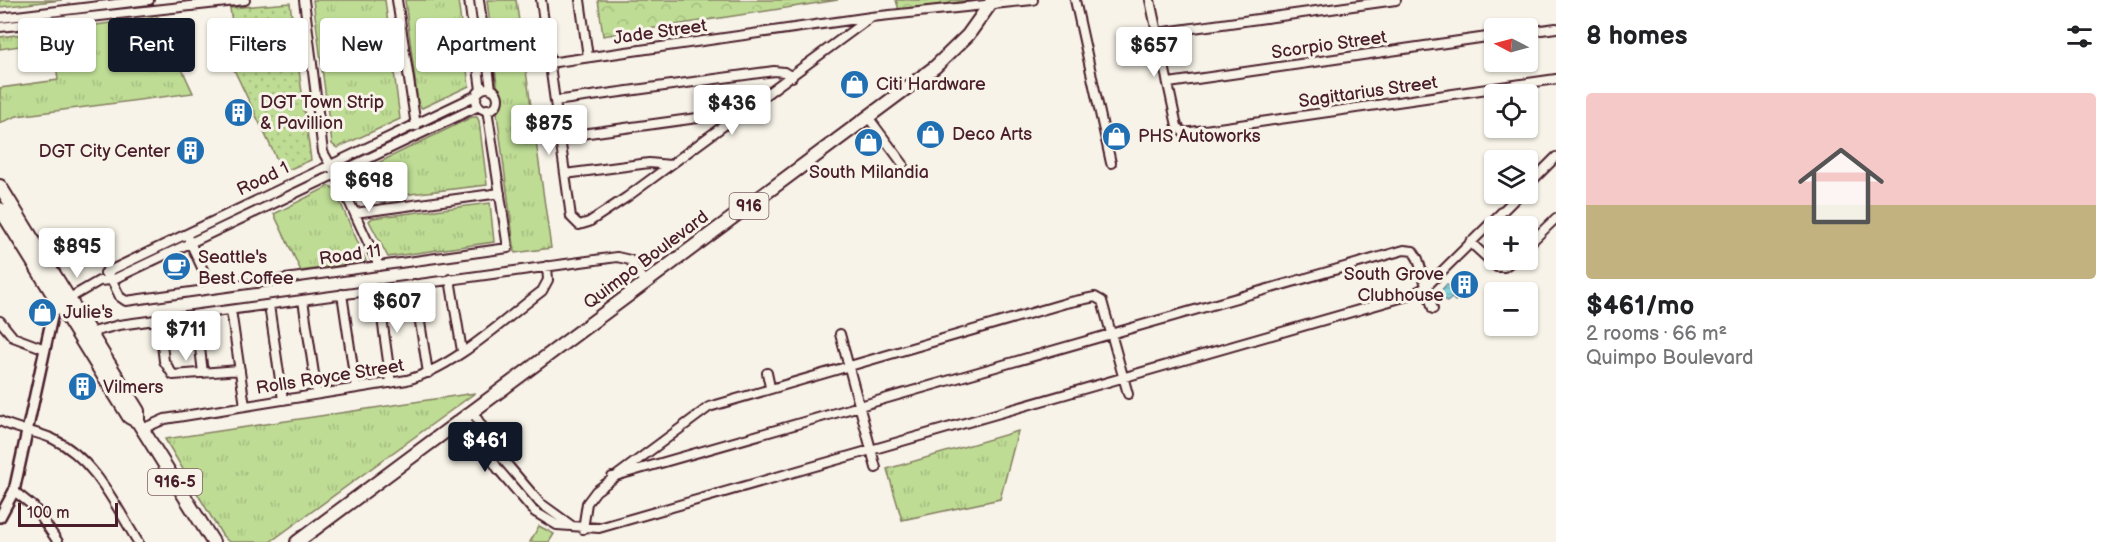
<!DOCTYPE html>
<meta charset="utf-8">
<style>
body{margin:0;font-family:"Balsamiq Sans",sans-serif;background:#f2f2f2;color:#202124;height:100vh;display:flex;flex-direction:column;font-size:22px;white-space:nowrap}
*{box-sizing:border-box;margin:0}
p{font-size:20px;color:#757577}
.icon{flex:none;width:33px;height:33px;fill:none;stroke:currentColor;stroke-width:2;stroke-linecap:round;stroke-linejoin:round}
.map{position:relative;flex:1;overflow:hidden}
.drawer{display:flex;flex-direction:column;background:#fff;width:570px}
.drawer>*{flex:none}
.hud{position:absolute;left:18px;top:18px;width:570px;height:54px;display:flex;gap:12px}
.needle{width:39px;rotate:276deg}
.fabs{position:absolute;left:1484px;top:18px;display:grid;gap:12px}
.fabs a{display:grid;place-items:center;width:54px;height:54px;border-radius:6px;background:#fff;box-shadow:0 2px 4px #0004;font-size:30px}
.scale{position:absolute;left:18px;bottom:15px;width:100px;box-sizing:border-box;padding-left:6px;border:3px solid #4a1f2b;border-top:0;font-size:16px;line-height:21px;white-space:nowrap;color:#4a1f2b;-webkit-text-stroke:4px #f7f3e8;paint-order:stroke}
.price{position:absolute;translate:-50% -51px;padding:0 14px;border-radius:6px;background:#fff;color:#222;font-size:20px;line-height:39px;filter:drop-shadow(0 2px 3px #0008)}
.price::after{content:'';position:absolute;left:50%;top:36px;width:18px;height:14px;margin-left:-9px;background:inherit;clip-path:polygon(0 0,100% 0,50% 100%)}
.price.selected{background:#111827;color:#fff}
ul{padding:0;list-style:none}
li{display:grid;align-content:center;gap:12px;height:318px;padding:0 30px}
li+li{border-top:2px solid #e0e0e0}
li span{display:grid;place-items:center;height:186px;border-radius:6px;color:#555}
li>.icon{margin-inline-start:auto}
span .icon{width:108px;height:108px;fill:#fffc;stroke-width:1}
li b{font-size:26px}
h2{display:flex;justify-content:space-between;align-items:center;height:72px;padding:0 30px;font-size:26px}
.chip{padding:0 21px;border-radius:6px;background:#fff;box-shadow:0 2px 4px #0004;font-size:21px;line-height:54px}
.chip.selected{background:#111827;color:#fff}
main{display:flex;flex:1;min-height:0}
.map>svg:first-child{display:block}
.grass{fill:url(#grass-tufts);stroke:#847e60;stroke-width:1.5}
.forest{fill:url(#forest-crowns);stroke:#847e60;stroke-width:1.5}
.park{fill:url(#park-dots);stroke:#847e60;stroke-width:1.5}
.pitch{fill:#bedc94;stroke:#847e60;stroke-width:1.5}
.water{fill:url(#water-rules);stroke:#6c8b95;stroke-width:1.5}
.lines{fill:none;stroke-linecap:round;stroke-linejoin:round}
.minor-casing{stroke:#4a1f2b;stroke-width:12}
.tertiary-casing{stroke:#4a1f2b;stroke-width:14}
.primary-casing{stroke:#4a1f2b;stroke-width:16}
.minor{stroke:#f7f3e8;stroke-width:8}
.tertiary{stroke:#f7f3e8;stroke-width:9}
.primary{stroke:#f7f3e8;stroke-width:12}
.labels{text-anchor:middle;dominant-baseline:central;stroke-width:6;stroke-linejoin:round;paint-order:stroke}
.shield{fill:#f7f3e8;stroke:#7e5f64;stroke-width:1.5}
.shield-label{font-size:16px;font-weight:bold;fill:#4a1f2b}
.street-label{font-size:18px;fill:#4a1f2b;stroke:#f7f3e8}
.poi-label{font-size:18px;fill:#4a1f2b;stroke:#f7f3e8;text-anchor:start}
</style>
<main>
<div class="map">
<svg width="1556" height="542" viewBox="0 0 1556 542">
<defs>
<pattern id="grass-tufts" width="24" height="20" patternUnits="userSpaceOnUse" patternTransform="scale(1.5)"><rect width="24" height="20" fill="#bedc94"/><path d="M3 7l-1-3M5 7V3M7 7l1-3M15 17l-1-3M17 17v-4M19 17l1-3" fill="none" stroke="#a5bc80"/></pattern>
<pattern id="forest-crowns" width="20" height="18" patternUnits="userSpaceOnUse" patternTransform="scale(1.5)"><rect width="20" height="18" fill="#bedc94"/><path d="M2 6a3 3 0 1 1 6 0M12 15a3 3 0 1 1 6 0" fill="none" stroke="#a5bc80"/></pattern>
<pattern id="park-dots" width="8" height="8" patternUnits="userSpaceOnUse" patternTransform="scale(1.5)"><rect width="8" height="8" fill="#bedc94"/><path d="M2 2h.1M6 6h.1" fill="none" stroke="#a5bc80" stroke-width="1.8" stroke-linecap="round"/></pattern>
<pattern id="water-rules" width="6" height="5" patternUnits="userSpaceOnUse" patternTransform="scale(1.5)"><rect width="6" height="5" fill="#83d3dc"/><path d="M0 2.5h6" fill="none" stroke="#73b5bd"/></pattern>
</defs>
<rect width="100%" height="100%" fill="#f7f3e8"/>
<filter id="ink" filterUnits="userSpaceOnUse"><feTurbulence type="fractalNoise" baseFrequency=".0167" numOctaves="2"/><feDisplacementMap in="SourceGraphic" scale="12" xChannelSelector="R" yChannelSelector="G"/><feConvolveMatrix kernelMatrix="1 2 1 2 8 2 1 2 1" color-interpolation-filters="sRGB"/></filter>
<g filter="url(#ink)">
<!-- grass -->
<path class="grass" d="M 0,0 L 62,0 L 0,7 Z
M 313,0 L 385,0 L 400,119 L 337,148 L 332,144 Z
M 405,0 L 458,0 L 469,86 L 422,108 L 418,104 Z
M 487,0 L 516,0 L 551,248 L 515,253 L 497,113 L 503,99 L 497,85 Z
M 158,17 L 193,93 L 17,116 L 0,123 L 0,88 L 58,80 L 53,41 L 0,49 L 0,37 Z
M 472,117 L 477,117 L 479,121 L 487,185 L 359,200 L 350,181 L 351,176 Z
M 329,186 L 334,188 L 366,261 L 301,271 L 274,214 Z
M 490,203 L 494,242 L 388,257 L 369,221 L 372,218 Z
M 475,393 L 270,542 L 229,542 L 222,535 L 165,439 Z
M 1018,431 L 1000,499 L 902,520 L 887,469 Z"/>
<!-- forest -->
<path class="forest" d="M 598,0 L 838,0 L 603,36 Z
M 896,0 L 976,0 L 899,10 Z"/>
<!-- park -->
<path class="park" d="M 290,3 L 311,160 L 283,172 L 226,53 L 234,37 L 230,8 Z"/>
<!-- pitch -->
<path class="pitch" d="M 539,526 L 554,534 L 549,542 L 530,542 Z"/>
<!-- water -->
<path class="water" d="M 1447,284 L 1459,298 L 1455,301 L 1452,298 L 1447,302 L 1444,297 L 1440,298 L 1439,293 Z"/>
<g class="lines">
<defs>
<path id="minor" d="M 304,0 L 323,152 L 341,184 L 379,266
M 397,0 L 416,126
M 469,0 L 481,90
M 479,0 L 491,89
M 541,0 L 571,217 L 579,225 L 589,222 L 627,197 L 871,17
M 580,0 L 588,57
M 1075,0 L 1111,163
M 1150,0 L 1177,126 L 1184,133 L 1556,79
M 0,18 L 149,0
M 0,27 L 245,0
M 1527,32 L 1556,28
M 1157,33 L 1396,0
M 549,63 L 871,17 L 1033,0
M 1169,83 L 1494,36
M476 99a11 11 0 1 1 22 0a11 11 0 1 1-22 0Z
M 555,101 L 774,71 L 784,72 L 792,77
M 868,117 L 903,164
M 560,137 L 719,115 L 736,118
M 565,174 L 649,163 L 670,165
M 1527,186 L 1556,157
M 355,213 L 500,193
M 189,240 L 212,289
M 1470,242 L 1497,267 L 1504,267 L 1514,260
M 1527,246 L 1556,218
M 107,270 L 120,297 L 126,301 L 508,248 L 487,109
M 105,273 L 477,95
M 450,279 L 462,351
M 414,284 L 428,373
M 378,289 L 391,383
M 342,294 L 356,388
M 68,299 L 99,281 L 112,280 L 479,106
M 303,300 L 317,394
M 269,305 L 283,400
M 231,310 L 245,406
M 196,315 L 203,373
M 159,320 L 164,361 L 173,375 L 240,370
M 0,321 L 13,337 L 45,349
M 89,333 L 119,325 L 617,257 L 630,260 L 645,283
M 840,334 L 876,468
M 767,373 L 770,387
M 472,411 L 505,462 L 539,502
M 464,417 L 498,469 L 532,509
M 0,421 C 17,430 36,431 53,439 C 95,459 115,505 138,542
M 142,429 L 165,419 L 407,380 C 455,367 502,321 542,291 L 548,280 L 547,266
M 612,477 L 1404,250 L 1413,251 L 1418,259 L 1433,309
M 14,491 L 34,507 L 58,542
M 543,505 L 572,526
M 535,512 L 557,525 L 599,528 L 1411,295 L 1426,287 L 1520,194
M 583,529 L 587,503 L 596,491 L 709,407 L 1066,303 L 1095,297 L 1102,301 L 1128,394"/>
<path id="tertiary" d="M 0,517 L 14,491 L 52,317 L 55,308 L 64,302"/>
<path id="primary" d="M 0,186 L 138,411 L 138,422
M 0,209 L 129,417 L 138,422 L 213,542
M 297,542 L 935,67 L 968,35 L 993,0"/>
</defs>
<!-- minor casing -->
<use href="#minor" class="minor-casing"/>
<!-- tertiary casing -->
<use href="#tertiary" class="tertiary-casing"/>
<!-- primary casing -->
<use href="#primary" class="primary-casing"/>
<!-- minor -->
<use href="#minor" class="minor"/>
<!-- tertiary -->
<use href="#tertiary" class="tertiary"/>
<!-- primary -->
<use href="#primary" class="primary"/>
</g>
</g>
<!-- icons -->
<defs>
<symbol id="shop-disc" viewBox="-11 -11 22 22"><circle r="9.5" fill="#1f6fb2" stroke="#f7f3e8"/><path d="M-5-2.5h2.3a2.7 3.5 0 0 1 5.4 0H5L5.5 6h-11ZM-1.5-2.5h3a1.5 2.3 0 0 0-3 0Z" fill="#fff"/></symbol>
<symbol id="building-disc" viewBox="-11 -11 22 22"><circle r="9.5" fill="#1f6fb2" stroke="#f7f3e8"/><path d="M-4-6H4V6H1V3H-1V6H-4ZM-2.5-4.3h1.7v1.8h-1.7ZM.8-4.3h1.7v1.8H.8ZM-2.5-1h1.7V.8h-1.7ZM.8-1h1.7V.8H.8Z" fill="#fff"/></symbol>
<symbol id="cafe-disc" viewBox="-11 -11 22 22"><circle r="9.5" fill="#1f6fb2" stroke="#f7f3e8"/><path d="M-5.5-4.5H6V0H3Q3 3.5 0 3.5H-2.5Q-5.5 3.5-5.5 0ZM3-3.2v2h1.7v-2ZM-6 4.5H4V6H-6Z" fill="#fff"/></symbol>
</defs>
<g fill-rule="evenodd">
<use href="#shop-disc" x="838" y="68" width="33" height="33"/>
<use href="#building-disc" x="222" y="96" width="33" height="33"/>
<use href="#shop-disc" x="914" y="118" width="33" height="33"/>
<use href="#shop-disc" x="1100" y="120" width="33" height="33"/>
<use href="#shop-disc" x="852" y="126" width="33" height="33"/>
<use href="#building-disc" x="174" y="134" width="33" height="33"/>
<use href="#cafe-disc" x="160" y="250" width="33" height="33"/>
<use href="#building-disc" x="1448" y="268" width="33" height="33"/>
<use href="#shop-disc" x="26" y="296" width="33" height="33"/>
<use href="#building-disc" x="66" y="370" width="33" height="33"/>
</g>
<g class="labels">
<!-- shield labels -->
<g class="shield">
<rect x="729.5" y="193" width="39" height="26" rx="4.5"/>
<rect x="148" y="469" width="54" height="26" rx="4.5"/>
</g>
<g class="shield-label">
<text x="749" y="206">916</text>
<text x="175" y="482">916-5</text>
</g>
<!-- street labels -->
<g class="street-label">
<text transform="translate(660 32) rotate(-8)">Jade Street</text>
<text transform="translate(1329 45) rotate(-8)">Scorpio Street</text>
<text transform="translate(1368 92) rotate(-8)">Sagittarius Street</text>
<text transform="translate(263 179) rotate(-26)">Road 1</text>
<text transform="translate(350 255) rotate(-8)">Road 11</text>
<text transform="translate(646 260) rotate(-37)">Quimpo Boulevard</text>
<text transform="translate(330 377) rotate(-9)">Rolls Royce Street</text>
</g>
<!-- poi labels -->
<g class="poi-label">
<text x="876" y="84">Citi Hardware</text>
<text x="260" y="102">DGT Town Strip<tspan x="260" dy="21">&amp; Pavillion</tspan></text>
<text x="952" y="134">Deco Arts</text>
<text x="1138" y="136">PHS Autoworks</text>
<text x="170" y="151" text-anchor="end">DGT City Center</text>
<text x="869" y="172" text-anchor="middle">South Milandia</text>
<text x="198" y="257">Seattle's<tspan x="198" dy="21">Best Coffee</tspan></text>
<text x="1444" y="274" text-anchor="end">South Grove<tspan x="1444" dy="21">Clubhouse</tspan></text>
<text x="63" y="312">Julie's</text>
<text x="103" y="387">Vilmers</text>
</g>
</g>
</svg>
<div class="fabs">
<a><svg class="needle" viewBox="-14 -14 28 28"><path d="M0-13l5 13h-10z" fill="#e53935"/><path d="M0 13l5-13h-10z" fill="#757577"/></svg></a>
<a><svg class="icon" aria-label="locate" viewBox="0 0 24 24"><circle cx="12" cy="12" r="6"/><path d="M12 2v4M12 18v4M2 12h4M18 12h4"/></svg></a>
<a><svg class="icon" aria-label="layers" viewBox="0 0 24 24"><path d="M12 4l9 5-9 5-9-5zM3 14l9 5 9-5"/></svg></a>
<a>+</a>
<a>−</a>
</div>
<div class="scale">100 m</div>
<b class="price" style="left:1154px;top:78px">$657</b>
<b class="price" style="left:732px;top:136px">$436</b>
<b class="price" style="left:549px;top:156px">$875</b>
<b class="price" style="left:369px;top:213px">$698</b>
<b class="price" style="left:77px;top:279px">$895</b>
<b class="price" style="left:397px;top:334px">$607</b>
<b class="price" style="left:186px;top:362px">$711</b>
<b class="price selected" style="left:485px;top:473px">$461</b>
<div class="hud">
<a class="chip">Buy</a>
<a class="chip selected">Rent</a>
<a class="chip">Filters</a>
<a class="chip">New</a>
<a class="chip">Apartment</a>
</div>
</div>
<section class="drawer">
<h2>8 homes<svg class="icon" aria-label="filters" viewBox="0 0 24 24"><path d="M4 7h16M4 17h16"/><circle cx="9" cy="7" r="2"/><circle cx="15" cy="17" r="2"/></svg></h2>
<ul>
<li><span style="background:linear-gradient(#f6c9c9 60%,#c2b280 0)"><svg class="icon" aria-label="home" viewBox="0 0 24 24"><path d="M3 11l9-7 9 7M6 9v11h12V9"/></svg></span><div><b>$461/mo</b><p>2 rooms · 66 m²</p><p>Quimpo Boulevard</p></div></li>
</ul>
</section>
</main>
